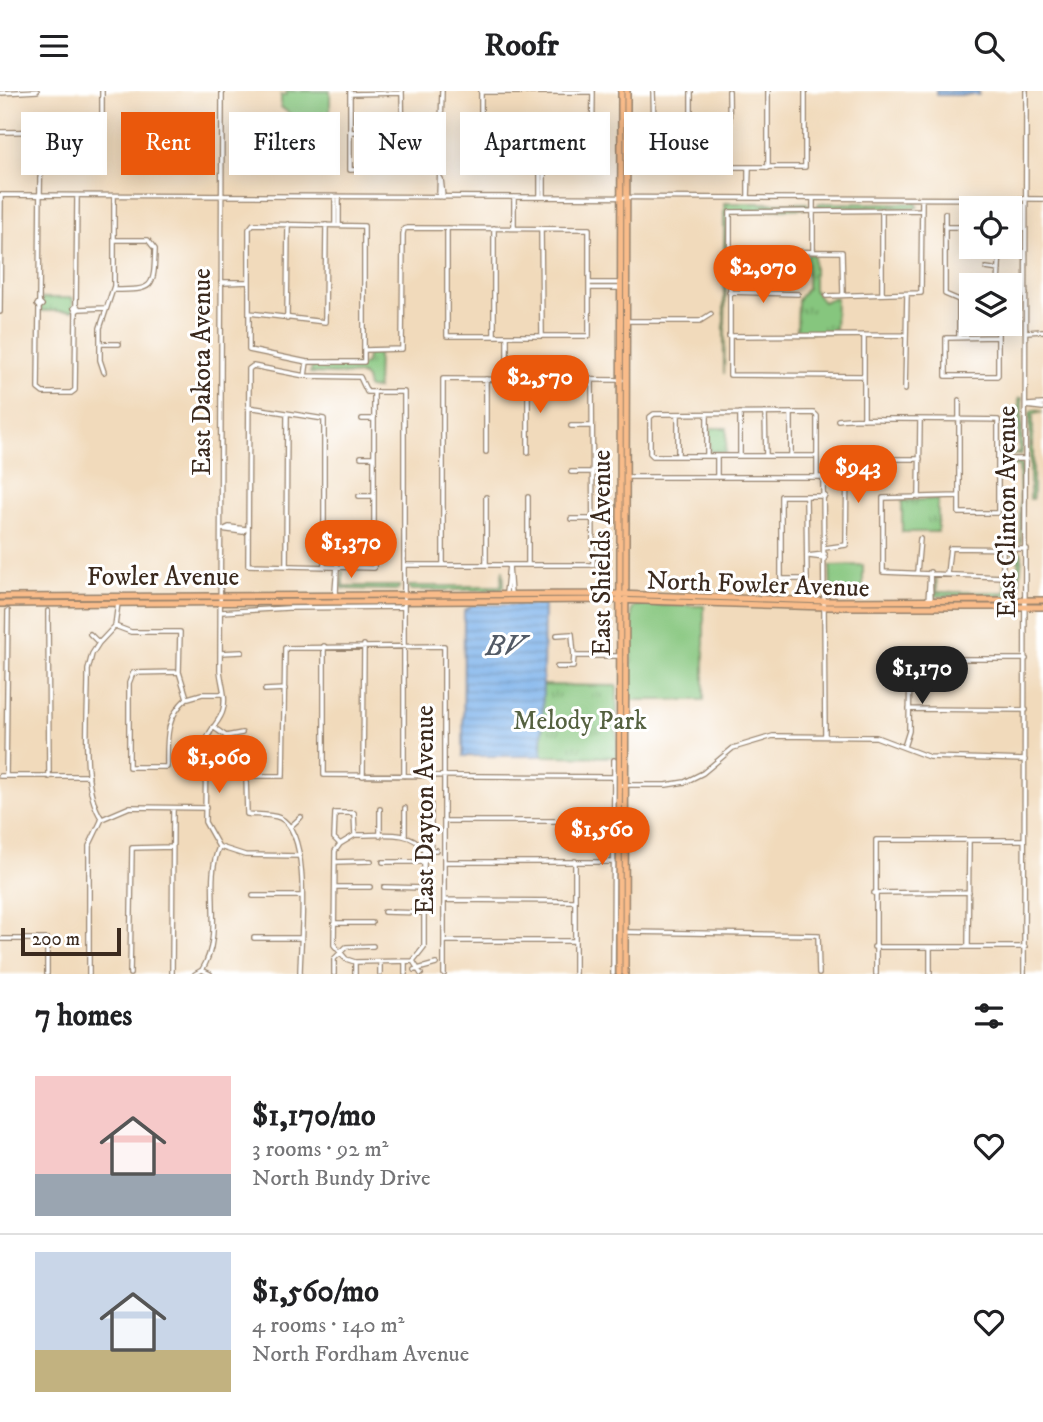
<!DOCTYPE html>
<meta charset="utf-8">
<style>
body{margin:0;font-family:"IM FELL DW Pica",serif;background:#f6f6f6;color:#202124;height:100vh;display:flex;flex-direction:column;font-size:26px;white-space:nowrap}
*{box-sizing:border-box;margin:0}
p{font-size:23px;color:#757577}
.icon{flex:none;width:38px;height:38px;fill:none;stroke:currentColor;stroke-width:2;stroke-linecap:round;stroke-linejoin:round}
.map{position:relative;height:883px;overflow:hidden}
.side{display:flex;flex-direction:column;background:#fff;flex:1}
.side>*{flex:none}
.top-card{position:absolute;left:21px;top:21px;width:1001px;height:63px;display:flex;gap:14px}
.fabs{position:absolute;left:959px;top:105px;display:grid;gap:14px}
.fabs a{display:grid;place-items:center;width:63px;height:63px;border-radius:0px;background:#fff;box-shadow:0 4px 18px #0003;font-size:35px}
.scale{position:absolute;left:21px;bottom:18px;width:100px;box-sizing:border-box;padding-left:7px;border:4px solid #3b2a1e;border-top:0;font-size:19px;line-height:24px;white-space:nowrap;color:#3b2a1e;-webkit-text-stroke:5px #fff;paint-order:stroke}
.price{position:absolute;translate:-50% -60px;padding:0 16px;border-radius:24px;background:#ea580c;color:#fff;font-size:23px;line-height:46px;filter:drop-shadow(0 2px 4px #0008)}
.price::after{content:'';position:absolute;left:50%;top:42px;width:21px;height:16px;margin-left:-10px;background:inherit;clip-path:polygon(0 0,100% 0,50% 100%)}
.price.selected{background:#222;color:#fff}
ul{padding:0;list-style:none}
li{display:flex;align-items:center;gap:21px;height:175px;padding:0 35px}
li+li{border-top:2px solid #e0e0e0}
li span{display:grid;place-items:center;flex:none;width:196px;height:140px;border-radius:0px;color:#555}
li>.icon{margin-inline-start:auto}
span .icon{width:84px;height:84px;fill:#fffc;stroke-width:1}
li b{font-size:30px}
h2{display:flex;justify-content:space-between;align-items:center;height:84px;padding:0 35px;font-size:30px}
.pill{padding:0 24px;border-radius:0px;background:#fff;box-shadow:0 4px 18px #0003;font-size:24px;line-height:63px}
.pill.selected{background:#ea580c;color:#fff}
header{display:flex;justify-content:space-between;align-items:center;height:91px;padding:0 35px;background:#fff;font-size:32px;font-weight:800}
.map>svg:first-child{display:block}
.grass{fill:#86c67e;stroke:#60784e;stroke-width:2}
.park{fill:url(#park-tufts);stroke:#60784e;stroke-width:2}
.water{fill:url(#water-rules);stroke:#5c6e84;stroke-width:2}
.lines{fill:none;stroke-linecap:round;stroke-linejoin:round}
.minor-casing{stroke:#96826c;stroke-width:6}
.major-casing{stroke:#96826c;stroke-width:8}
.minor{stroke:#fff;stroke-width:3.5}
.major{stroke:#f9bc8a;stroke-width:5}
.labels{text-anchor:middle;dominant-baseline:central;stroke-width:6;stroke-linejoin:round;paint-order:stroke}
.street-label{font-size:26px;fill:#3b2a1e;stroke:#fff}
.park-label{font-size:26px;fill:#556140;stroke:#fff}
.water-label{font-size:28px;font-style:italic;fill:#525a66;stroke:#fff}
</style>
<header><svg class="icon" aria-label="menu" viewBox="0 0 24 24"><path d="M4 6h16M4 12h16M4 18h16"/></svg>Roofr<svg class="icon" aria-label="search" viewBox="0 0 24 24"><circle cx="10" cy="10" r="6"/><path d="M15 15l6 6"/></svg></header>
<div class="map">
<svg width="1043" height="883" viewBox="0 0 1043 883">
<defs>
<pattern id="park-tufts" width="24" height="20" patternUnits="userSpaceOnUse" patternTransform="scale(1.75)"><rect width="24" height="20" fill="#86c67e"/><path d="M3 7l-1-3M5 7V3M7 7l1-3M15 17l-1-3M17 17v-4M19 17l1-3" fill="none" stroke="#6fa167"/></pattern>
<pattern id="water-rules" width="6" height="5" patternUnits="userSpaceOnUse" patternTransform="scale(1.75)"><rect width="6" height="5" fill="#7db2eb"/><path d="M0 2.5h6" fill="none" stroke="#6891be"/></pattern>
</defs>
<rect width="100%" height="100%" fill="#fff"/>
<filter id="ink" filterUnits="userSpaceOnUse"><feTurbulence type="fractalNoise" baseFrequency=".0143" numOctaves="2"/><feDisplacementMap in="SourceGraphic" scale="14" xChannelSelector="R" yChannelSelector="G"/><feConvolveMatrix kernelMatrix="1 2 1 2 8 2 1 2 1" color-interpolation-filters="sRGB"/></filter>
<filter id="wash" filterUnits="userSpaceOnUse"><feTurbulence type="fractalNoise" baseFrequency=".00686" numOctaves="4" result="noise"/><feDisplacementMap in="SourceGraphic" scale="28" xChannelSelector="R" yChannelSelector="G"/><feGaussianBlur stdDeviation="1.57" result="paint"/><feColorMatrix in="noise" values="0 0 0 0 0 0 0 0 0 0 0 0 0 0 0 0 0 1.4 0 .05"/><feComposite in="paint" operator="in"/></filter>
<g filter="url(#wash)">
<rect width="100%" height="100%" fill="#f1dabb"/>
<!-- grass -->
<path class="grass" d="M 287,0 L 330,0 L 330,78 L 327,62 L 297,61 L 298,52 L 309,52 L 309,59 L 321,58 L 321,42 L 305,41 L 305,50 L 298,50 L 301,32 L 281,16 L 281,4 L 286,4 Z
M 267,50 L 282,57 L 291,68 L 273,71 L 267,67 Z
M 863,474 L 863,505 L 831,504 L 830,475 Z
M 636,514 L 704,515 L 704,609 L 631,609 L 632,518 Z"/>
<!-- park -->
<path class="park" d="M 724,112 L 807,112 L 809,115 L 807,117 L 727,120 L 724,283 Z
M 916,112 L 918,115 L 916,117 L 817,116 L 819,112 Z
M 814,163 L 814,199 L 823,211 L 836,206 L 835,241 L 797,241 L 798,209 L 807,197 L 807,164 Z
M 42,207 L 73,207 L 73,220 L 41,220 Z
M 368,262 L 378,262 L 377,298 L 368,297 L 366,288 L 362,284 L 310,282 L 313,275 L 361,275 L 366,272 Z
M 1019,307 L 1022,307 L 1022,361 L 1020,364 L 1003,364 L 1019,361 Z
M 1033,319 L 1043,321 L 1033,323 L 1033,408 L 1030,408 L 1030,322 Z
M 710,337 L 727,337 L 726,362 L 710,360 Z
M 1003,371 L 1020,371 L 1022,374 L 1021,454 L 1019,375 L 1001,374 Z
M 938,408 L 938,441 L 902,441 L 902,410 Z
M 1020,460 L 1022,464 L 1019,505 L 934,505 L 936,484 L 937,501 L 1006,501 L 1004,488 L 1018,495 L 1018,463 L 1007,461 Z
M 343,478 L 343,495 L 400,495 L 397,499 L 344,498 L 341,495 Z
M 503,478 L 504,495 L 501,499 L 411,499 L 408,495 L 501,495 Z
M 542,594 L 617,595 L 617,666 L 542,665 Z"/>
<!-- water -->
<path class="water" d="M 936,0 L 979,0 L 979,4 L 936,4 Z
M 472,514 L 544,514 L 542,665 L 463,665 L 464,520 Z"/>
</g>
<g filter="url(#ink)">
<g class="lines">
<defs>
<path id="minor" d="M 350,0 L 350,79 L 441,75
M 402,0 L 403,75
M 481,0 L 481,76 L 484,77 L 592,77 L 593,0
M 653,0 L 655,76 L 805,76 L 805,0
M 729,0 L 730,77
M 768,0 L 768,77
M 481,1 L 593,1
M 0,2 L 37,0
M 350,3 L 402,2
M 481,39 L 593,39
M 0,41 L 99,40 L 102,36 L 102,0
M 350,41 L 403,40
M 691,77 L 691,0
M 441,88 L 443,106
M 0,104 L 1043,108
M 40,104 L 41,41
M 748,105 L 748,78
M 439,106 L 442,0
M 514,106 L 514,137
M 540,106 L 540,77
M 544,106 L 544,77
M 748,107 L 749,78
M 813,108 L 813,160
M 945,122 L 945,203 L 959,209 L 959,246
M 253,133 L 364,135 L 364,271 L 307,271 L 249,259 L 249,138 Z
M 335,134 L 335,106
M 339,134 L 339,106
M 945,136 L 971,136
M 494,137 L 494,245
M 541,137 L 542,245
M 729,160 L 842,161 L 843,203
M 986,177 L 999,179
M 221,191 L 249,191
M 223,192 L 249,191
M 589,192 L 621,192
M 998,194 L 1000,156
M 589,197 L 621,197
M 113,199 C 154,199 154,198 155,158 L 148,149 L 114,149
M 729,201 L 798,203
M 1010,202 L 1026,203
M 882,203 L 882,119
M 826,205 L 921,202 L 922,108
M 1010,206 L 1019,204
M 39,211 L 40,87
M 39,211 L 42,214 L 39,216 L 37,214 Z
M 76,215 L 77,105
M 77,215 L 79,218 L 76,220 L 74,217 Z
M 39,216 L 38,298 L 43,302 L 71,302 L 75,299 L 76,220
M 79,218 L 105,217
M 0,221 L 1,104
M 249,222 L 325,231 L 326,134
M 287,228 L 288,133
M 627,230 L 700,230 L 711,223
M 998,233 L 998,284 L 997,285 L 946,285 L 946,247 L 998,246
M 1026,241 L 1043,240
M 729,245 L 906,244
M 100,253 L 119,253
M 365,259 L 402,258 L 403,143 L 404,138 L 408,137 L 589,138 L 589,245 L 447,245 L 447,137
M 104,281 L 100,269 L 100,237 L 114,195 L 114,105
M 305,285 L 307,271
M 864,285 L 730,284 L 730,121 L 922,119
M 486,288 L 486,361
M 507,288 L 507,245
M 905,299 L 907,203
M 374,301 L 374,477 L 248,474 L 249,278 L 253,275 L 305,285 L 360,286 L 367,301 L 404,301 L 404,685
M 1028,314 L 1043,313
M 1026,315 L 1043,317
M 248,316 L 324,328 L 324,475
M 765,322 L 766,365
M 791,322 L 791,365
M 678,323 L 678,365
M 707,323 L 707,365
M 362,328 L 374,328
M 864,328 L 864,244
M 838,329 C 856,326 875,328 893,328 C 928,328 963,328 998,329 L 998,422 L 959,422 L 959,309
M 571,335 L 592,335
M 528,361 L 528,289
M 740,365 L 740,322
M 817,365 L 653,365 L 650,362 L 650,326 L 654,323 L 814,322 L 817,325 L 817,386
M 361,366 L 373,366
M 998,368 L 1026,368
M 998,368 L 1026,368
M 571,381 L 592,381
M 627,386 L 823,386 L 825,645
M 717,386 L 717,365
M 717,386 L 717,365
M 359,405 L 374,405
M 806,405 L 807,488 L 781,488 L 781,405 L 825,405
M 959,405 L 883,407 L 883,481 L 1003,486 L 1003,458
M 486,406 L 486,474
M 528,406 L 528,474
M 919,407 L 920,329
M 571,428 L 592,428
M 221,438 L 243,441 L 245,438
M 225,438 L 229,436 L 246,438
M 360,444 L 374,443
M 825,457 L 846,454 L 847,368 L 920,368
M 807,465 L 825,463
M 809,465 L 825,467
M 405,474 L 593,474 L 592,288
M 443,474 L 443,288 L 622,289
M 509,474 L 511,503
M 286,475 L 287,324
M 917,481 L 920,448
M 930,481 L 931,510
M 947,483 L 950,457 L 1027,458
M 335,501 L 337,475
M 506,502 L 509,474
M 336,504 L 337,475
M 928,510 L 930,481
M 48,520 L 49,686
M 221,521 L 288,517 L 404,516
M 115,535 L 131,541 L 180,541 L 179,581 L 187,607 C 165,627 167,648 167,676 L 129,676 L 129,592 L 133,582 L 179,581
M 90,543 L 99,552 L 92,563 L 88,579 C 89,619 79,696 102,728
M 557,544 L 572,543 L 574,565
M 99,552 L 115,535 L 118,512
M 324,555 L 324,684 L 614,686
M 220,562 L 242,561
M 557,576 L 573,576 L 574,565 L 619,565
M 265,599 L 285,598
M 188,607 L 202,603 L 224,603
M 909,618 L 1026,619
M 213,636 L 226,645 L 242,642
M 904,656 L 909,640 L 910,568 L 1026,568
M 0,685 L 89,685
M 6,685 L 8,520
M 207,685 L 283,685 L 285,557 L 444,555 L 444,883
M 246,685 L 247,723 C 257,724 271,723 280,727 C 313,742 300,851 300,883
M 363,685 L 364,554
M 620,694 L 666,694 L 685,691 L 703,682 L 733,657 L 773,645 L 876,646 L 929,666 L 1025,669
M 405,717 L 405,745
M 380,718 L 380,745
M 446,730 L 626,730
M 290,736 L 301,726
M 355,744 C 377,745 412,737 424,759 L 424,856 L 413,870 L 355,871 L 346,868 L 334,854 L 335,760 L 340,753 Z
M 340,753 L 334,747 L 335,722 L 354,722 L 355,744
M 220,756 L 245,764 L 300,765
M 424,759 L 431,753 L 431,714
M 426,759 L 436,759
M 575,770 L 575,883
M 335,771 L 371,770
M 383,771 L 425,771
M 445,771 L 614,771
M 335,796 L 370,796
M 384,796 L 425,797
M 874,802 L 969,801
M 253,805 L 301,805
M 445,809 L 575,810
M 384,821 L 425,822
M 334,832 L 372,832
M 626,841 L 818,844 L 819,883
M 254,847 L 301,847
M 0,848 L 47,848 L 47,883
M 445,850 L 575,850
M 874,856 L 1025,856
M 930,856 L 930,883
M 968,856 L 969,749
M 413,870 L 421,883
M 355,871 L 355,883
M 380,872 L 380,883
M 202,879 C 225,842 203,794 219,756 L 205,731 L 206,654 C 207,639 220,632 223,619 C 227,606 221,592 220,579 L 222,0
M 202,879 L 210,883
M 414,879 L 436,873
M 89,883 L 89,755 L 102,728 L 130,716 L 206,717
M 130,883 L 132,757 L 172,756
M 172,883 L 173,717
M 195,883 L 202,879
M 334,883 L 334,868 L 346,856 L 373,855
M 405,883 L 405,872
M 613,883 L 614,669
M 876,883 L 876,749 L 1023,749
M 1024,883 L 1026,0"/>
<path id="major" d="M 0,506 L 616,503 L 825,510 L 1043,509
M 0,513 L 614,509 L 825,516 L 1043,516
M 619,883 L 621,0
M 625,883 L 627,0"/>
</defs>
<!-- minor casing -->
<use href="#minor" class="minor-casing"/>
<!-- major casing -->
<use href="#major" class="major-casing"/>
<!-- minor -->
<use href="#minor" class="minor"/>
<!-- major -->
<use href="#major" class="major"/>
</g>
</g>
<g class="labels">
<!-- street labels -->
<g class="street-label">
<text transform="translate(202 281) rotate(-90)">East Dakota Avenue</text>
<text transform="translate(1007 421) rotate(-90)">East Clinton Avenue</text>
<text transform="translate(602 462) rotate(-90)">East Shields Avenue</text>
<text x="163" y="486">Fowler Avenue</text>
<text transform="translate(758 494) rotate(2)">North Fowler Avenue</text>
<text transform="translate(425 719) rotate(-90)">East Dayton Avenue</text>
</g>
<!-- park labels -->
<g class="park-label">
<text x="580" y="630">Melody Park</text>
</g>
<!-- water labels -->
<g class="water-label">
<text x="505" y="555">BV</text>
</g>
</g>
</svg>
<div class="fabs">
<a><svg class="icon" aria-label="locate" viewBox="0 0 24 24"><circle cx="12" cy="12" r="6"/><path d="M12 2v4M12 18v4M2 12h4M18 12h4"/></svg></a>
<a><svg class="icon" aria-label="layers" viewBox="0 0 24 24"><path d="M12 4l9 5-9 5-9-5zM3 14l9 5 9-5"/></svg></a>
</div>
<div class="scale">200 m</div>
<b class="price" style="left:763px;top:214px">$2,070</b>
<b class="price" style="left:540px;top:324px">$2,570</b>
<b class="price" style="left:858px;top:414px">$943</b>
<b class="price" style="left:351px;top:489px">$1,370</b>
<b class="price selected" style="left:922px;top:615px">$1,170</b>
<b class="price" style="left:219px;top:704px">$1,060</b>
<b class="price" style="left:602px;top:776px">$1,560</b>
<div class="top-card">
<a class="pill">Buy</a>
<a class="pill selected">Rent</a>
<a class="pill">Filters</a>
<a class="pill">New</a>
<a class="pill">Apartment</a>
<a class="pill">House</a>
</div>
</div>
<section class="side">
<h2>7 homes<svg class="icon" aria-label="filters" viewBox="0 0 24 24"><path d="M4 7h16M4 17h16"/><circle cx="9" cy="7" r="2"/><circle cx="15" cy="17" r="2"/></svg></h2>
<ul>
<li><span style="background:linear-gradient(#f6c9c9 70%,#9aa5b1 0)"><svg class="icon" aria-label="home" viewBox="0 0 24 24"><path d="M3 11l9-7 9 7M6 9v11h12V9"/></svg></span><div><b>$1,170/mo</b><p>3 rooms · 92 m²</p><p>North Bundy Drive</p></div><svg class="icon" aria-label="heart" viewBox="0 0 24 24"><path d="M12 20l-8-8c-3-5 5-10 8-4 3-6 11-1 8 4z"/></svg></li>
<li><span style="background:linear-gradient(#c9d6e8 70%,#c2b280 0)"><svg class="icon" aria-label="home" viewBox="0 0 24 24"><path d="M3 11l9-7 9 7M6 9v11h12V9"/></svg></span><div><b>$1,560/mo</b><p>4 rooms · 140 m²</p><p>North Fordham Avenue</p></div><svg class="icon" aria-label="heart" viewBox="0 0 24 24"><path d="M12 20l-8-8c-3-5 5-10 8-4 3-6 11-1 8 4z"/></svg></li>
</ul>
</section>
